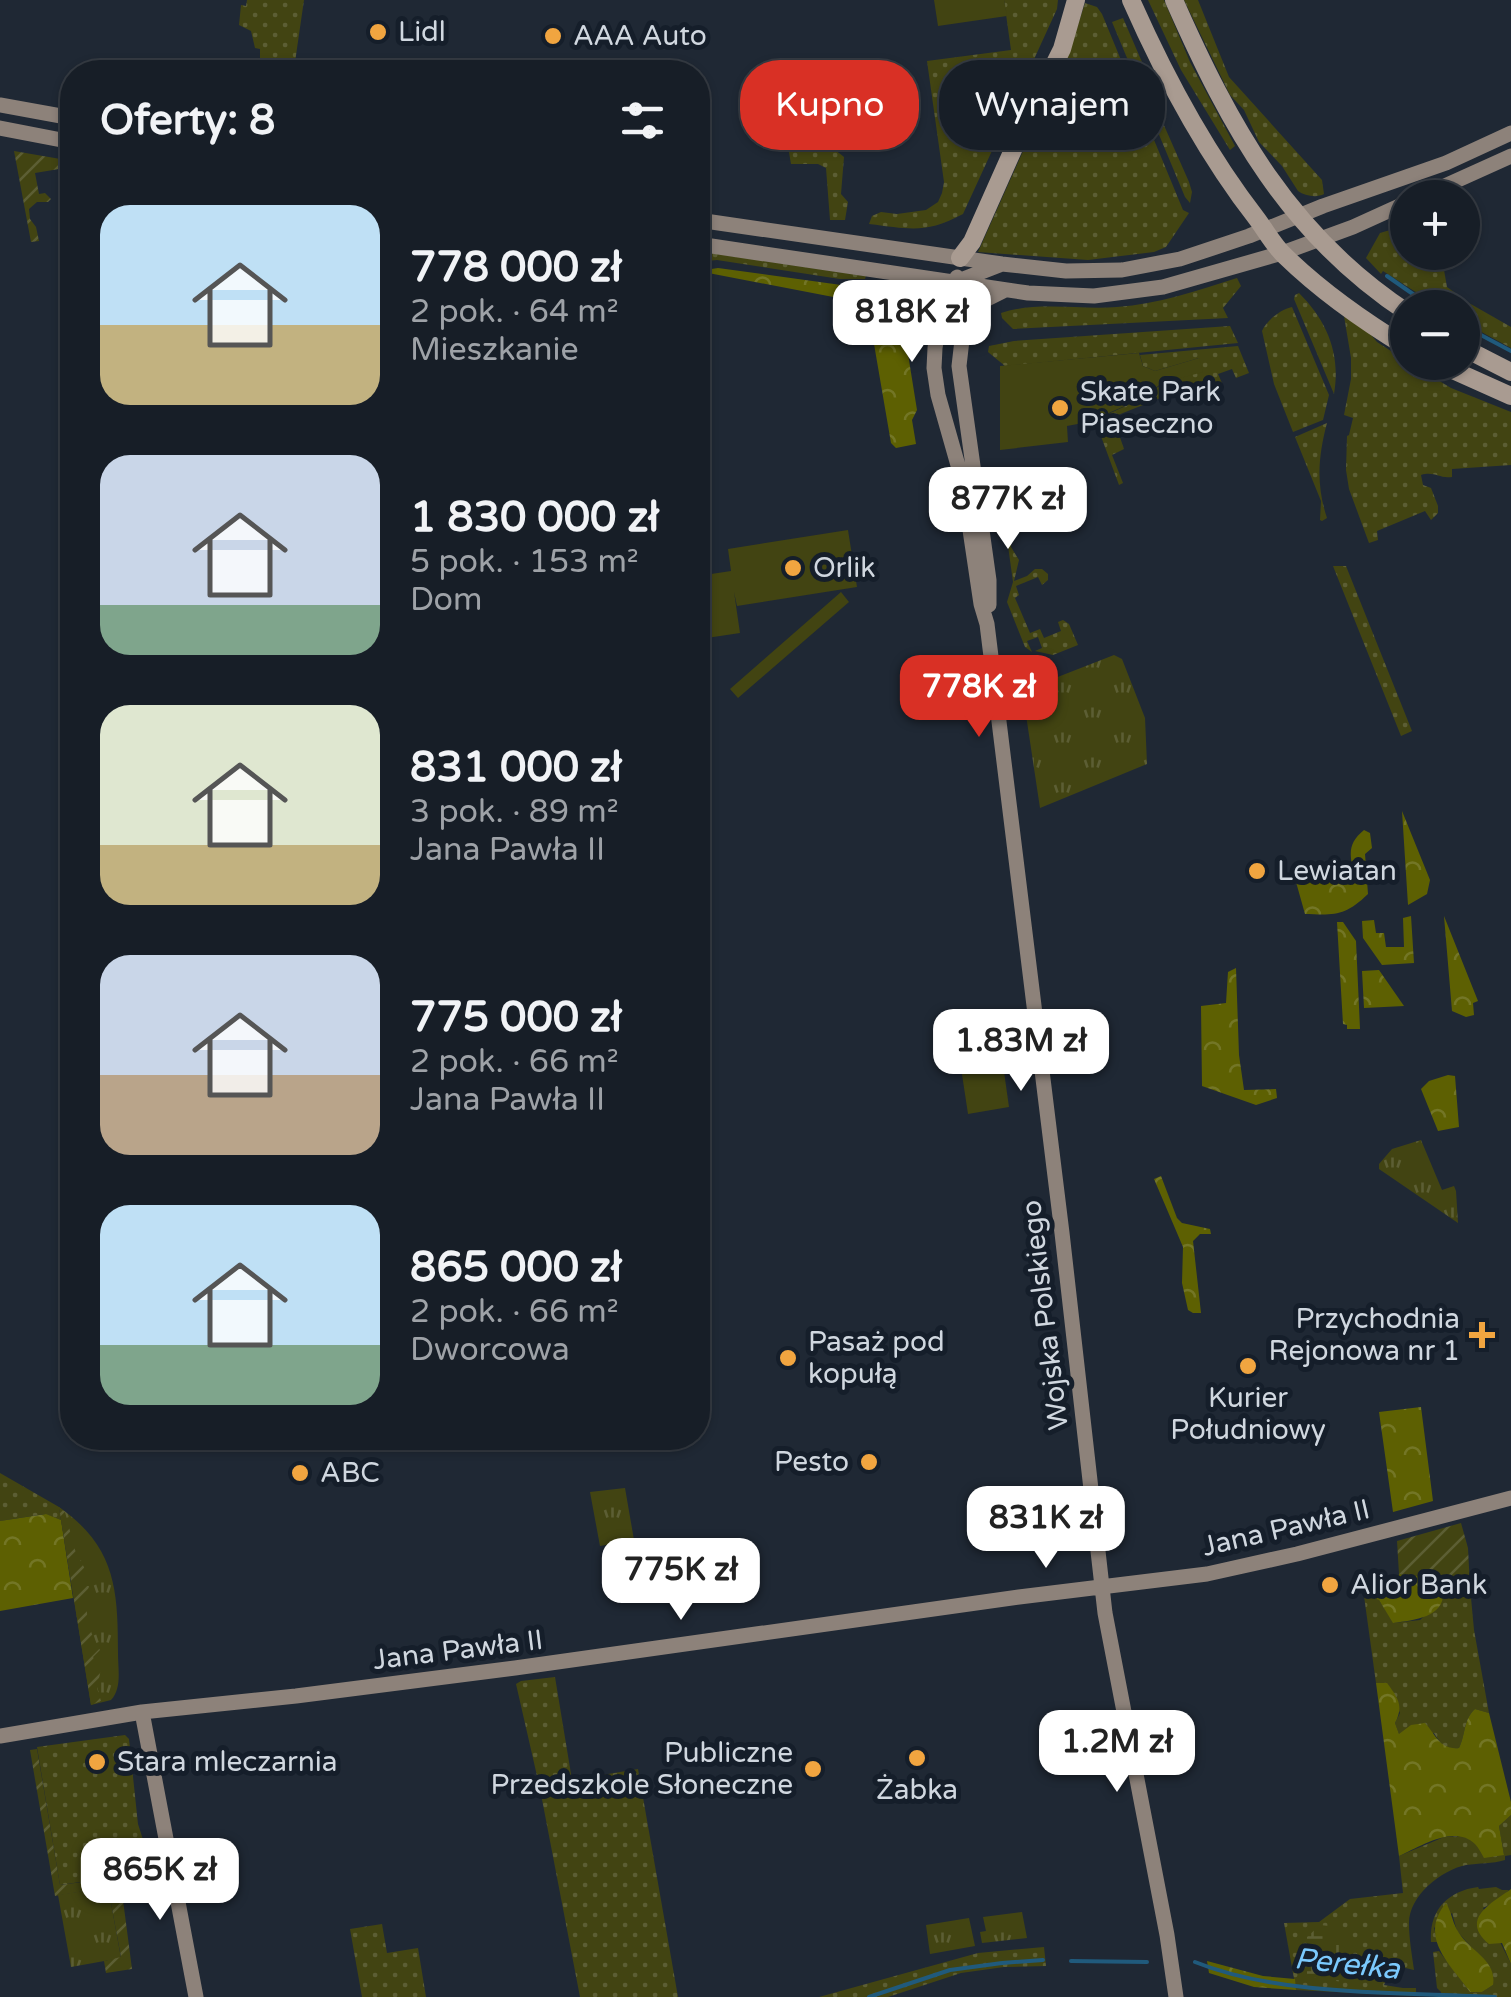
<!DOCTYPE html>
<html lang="pl">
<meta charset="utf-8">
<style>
body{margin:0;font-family:"Varela Round",sans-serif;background:#242b33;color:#f1f3f6;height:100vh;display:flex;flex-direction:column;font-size:38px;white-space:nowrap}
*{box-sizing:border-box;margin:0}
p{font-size:32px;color:#9ea2a7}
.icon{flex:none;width:55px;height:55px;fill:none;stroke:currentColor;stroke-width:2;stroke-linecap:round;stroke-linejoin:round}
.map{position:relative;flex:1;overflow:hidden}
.drawer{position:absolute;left:60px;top:60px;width:650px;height:1390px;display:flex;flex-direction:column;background:#171e27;border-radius:40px;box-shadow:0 2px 8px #0004,0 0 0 2px #363c44}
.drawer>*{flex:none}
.guide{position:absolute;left:740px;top:60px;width:620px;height:90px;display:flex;gap:20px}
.fabs{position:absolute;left:1390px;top:180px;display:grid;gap:20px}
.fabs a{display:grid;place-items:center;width:90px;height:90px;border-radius:50%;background:#171e27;box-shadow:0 2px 8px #0004,0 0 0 2px #363c44;font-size:50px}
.price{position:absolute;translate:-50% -85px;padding:0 22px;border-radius:20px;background:#fff;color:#222;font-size:32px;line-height:65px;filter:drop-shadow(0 2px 5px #0008)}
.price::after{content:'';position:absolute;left:50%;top:60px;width:30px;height:22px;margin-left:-15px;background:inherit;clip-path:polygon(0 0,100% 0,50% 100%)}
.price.active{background:#d93025;color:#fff}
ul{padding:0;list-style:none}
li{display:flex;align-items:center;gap:30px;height:250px;padding:0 40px}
li span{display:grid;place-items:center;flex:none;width:280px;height:200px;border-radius:30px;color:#555}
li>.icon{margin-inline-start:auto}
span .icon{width:120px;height:120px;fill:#fffc;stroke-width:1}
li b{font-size:42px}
h2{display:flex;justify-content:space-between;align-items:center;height:120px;padding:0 40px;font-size:42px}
.pill{padding:0 35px;border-radius:40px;background:#171e27;box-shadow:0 2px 8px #0004,0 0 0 2px #363c44;font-size:35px;line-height:90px}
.pill.active{background:#d93025;color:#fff}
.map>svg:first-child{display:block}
.grass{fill:url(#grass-dots)}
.forest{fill:url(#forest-crowns)}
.wetland{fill:url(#wetland-marsh)}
.park{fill:url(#park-tufts)}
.garden{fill:url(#garden-furrows)}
.pitch{fill:#424412}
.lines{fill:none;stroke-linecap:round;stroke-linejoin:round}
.stream{stroke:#205a7c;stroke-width:4}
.secondary{stroke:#8d827a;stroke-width:15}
.primary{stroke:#a99b91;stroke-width:18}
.poi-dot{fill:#f1a540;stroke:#151e2a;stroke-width:4}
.labels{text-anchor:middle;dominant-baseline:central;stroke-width:10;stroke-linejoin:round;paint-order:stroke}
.poi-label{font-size:28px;fill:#d0d7df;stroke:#151e2a;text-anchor:start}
.street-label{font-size:28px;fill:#d0d7df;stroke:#151e2a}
.water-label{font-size:30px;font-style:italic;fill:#7bc9fd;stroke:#151e2a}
</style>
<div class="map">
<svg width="1511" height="1997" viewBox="0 0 1511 1997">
<defs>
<pattern id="grass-dots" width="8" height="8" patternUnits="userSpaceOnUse" patternTransform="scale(2.5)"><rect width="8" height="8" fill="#424412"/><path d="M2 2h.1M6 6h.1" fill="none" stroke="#5c5e34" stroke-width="1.8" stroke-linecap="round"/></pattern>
<pattern id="forest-crowns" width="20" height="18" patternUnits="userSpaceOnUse" patternTransform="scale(2.5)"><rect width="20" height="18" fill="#5d6002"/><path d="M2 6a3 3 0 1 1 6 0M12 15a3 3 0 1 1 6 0" fill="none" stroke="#737626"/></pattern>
<pattern id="wetland-marsh" width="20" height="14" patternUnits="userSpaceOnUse" patternTransform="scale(2.5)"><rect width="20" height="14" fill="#424412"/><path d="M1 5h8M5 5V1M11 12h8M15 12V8" fill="none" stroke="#5c5e34"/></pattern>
<pattern id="park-tufts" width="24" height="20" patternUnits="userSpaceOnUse" patternTransform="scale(2.5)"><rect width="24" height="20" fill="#424412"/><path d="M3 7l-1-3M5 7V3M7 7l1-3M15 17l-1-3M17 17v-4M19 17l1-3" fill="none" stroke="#5c5e34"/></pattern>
<pattern id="garden-furrows" width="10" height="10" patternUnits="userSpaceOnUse" patternTransform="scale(2.5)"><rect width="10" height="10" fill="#424412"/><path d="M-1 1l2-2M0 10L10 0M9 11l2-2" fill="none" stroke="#5c5e34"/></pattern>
</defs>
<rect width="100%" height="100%" fill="#1f2834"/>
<!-- grass -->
<path class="grass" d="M 247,0 L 304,0 L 294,69 L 291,72 L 256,72 L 254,66 L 256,62 L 260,61 L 260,49 L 255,48 L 251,31 L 239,25 L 241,5 L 246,6 Z
M 1004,0 L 1058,0 L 1057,9 L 963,214 C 925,234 911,229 869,224 L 872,216 L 881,212 L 897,214 L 926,210 L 938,202 L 942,193 L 944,182 L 927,61 L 1011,50 Z
M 1148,0 L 1164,0 L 1190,62 L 1235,146 L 1230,150 L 1181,70 Z
M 1184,0 L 1198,0 L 1229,77 L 1322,180 L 1324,194 C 1317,198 1305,196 1298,191 L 1282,166 L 1259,142 L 1244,110 L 1230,95 Z
M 1085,3 L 1097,7 L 1102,14 L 1183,210 L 1189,213 L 1166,247 L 1154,252 L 1088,260 L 978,252 L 1074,37 Z
M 1123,18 L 1145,69 L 1144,80 L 1189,182 L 1192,192 L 1190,203 L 1185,197 L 1112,22 Z
M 786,135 C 806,145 827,141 844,157 L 841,194 L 848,202 L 845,220 L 830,220 L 826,168 L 818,164 L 791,164 Z
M 1407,225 L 1408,252 L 1441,253 L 1447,287 L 1469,303 L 1511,327 L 1511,348 L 1463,322 L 1462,308 L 1439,307 L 1383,271 L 1381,274 L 1366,258 L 1380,233 Z
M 698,251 L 866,276 L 865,279 L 840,279 L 717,260 L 698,262 Z
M 1237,278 L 1241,286 L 1223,308 L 1228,318 L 1013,329 L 1002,318 L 1001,313 C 1037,301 1079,310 1117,307 C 1158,304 1197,291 1237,278 Z
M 1299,293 C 1327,321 1341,354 1334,394 L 1294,299 L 1295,295 Z
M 1292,307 L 1329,395 L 1323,420 L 1293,432 L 1274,384 L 1262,331 C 1266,321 1281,309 1292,307 Z
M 1343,310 L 1361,323 L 1377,342 L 1408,362 L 1451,388 L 1511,412 L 1511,465 L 1452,469 L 1452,477 C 1439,479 1435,471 1421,475 L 1423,485 L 1431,488 L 1438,506 L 1438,513 L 1431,520 L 1425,511 L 1377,531 L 1378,540 L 1369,543 L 1349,489 L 1346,470 L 1347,436 L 1349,435 L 1353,418 L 1344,415 L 1351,379 L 1351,358 Z
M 1230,326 L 1238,343 L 1005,366 L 988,352 L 989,346 L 1014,341 Z
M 1238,346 L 1249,373 L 1236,378 L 1232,369 L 1218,374 L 1222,383 L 1217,385 L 1213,377 L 1113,417 L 1124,449 L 1112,455 L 1123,483 L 1119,485 L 1095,420 L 1141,399 L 1199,358 L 1155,371 L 1143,366 L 1140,355 Z
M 1327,423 C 1318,457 1316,485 1327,518 L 1322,521 L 1320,520 L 1321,501 L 1295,437 Z
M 1005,524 L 1012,524 L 1011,547 L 1019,560 L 1014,581 L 1027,576 L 1035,569 L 1042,569 L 1048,574 L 1048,580 L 1042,585 L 1038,577 L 1016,586 L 1019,595 L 1015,598 L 1030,633 L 1040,629 L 1044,638 L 1061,631 L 1058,622 L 1063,620 L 1069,624 L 1078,645 L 1053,655 L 1035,651 L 1042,648 L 1038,637 L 1027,641 L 1032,652 L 1025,647 L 1007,602 L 1013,582 Z
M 1333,566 L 1346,566 L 1412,731 L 1401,736 Z
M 0,1473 L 59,1507 L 61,1520 L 45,1514 L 0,1521 Z
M 1442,1584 L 1470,1587 L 1474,1630 L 1489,1713 L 1475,1709 C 1463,1720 1466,1734 1459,1748 C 1445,1750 1441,1744 1434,1733 L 1399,1734 L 1395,1723 L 1400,1713 L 1387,1684 L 1376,1683 L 1364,1596 L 1379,1600 L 1394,1623 L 1420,1620 L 1445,1596 Z
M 555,1677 L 572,1780 L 638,1769 L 678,1997 L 580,1997 L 540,1789 L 516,1684 L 521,1681 Z
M 125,1735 L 129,1739 L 138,1824 L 153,1871 L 60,1885 L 37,1747 Z
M 1511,1815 L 1511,1855 L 1505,1856 L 1505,1860 C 1492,1864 1479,1863 1466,1865 C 1441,1870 1409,1896 1409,1923 C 1409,1939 1412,1955 1414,1970 L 1393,1965 L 1384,1985 L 1403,1988 L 1416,1988 L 1416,1996 L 1296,1990 L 1284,1923 L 1319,1922 L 1350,1899 L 1403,1893 L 1399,1856 L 1444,1837 L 1462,1836 L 1504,1855 L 1499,1826 Z
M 1478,1887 L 1479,1889 L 1496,1887 L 1502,1890 L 1509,1890 L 1499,1900 L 1483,1908 L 1511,1964 L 1511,1997 L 1441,1997 L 1441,1992 L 1437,1988 L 1433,1952 L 1439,1951 L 1470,1992 L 1482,1992 L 1493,1985 L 1472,1948 L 1457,1931 L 1452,1913 L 1434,1928 L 1438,1942 L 1431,1942 C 1429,1911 1447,1891 1478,1887 Z
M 382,1924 L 387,1953 L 418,1948 L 426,1997 L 362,1997 L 350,1929 Z
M 1044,1947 L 1046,1966 L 1004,1967 L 961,1973 L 888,1997 L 819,1997 L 978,1953 Z"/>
<!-- forest -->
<path class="forest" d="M 718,268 L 877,290 L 869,296 L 854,301 L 698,271 Z
M 868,309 L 903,323 L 917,410 L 912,420 L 916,444 L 896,448 L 891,443 Z
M 1402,811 L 1430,880 L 1427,894 L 1408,905 Z
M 1364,830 L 1370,833 L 1372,848 L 1365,854 L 1368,894 C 1345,916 1336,915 1305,914 L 1296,882 L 1296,868 L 1302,863 L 1318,879 L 1332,881 L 1341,872 L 1352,865 C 1349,849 1351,841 1364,830 Z
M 1411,916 L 1414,963 L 1382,965 L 1363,938 L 1362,921 L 1374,920 L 1376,933 L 1384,933 L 1386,947 L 1404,947 L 1403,918 Z
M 1444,916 L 1478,1001 L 1473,1003 L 1474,1015 L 1466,1017 L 1452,1011 Z
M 1337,922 L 1343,922 L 1356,941 L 1360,1029 L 1347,1029 L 1347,1025 L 1343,1024 Z
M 1236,968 L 1239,1055 L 1244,1090 L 1276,1089 L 1277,1098 L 1256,1105 L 1202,1086 L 1201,1006 L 1226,1003 L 1228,972 Z
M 1379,970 L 1404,1006 L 1364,1008 L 1362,971 Z
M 1448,1075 L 1455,1076 L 1459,1127 L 1438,1131 L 1421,1089 L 1429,1081 Z
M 1161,1176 L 1177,1218 L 1182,1223 L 1210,1229 L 1211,1234 L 1200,1234 L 1193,1241 L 1201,1313 L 1193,1313 L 1188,1310 L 1182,1283 L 1183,1247 L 1154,1179 Z
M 1421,1407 L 1433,1501 L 1393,1512 L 1379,1412 Z
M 46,1514 L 61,1520 L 73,1598 L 0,1611 L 0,1521 Z
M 1399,1574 L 1433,1578 L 1442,1584 C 1450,1616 1418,1620 1393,1623 L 1379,1600 L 1364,1596 L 1362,1580 L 1398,1579 Z
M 1376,1683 L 1387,1683 C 1398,1698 1404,1706 1395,1723 L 1399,1734 L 1411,1725 L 1425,1723 C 1436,1735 1440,1750 1459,1748 C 1466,1734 1463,1720 1475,1709 L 1489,1713 L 1511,1802 L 1511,1815 L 1499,1826 L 1504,1855 L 1484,1858 C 1481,1853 1479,1848 1475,1844 C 1454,1824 1420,1847 1399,1856 Z
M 1511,1889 L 1511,1964 L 1502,1943 L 1489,1944 C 1459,1919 1492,1903 1511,1889 Z
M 1446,1903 C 1452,1913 1453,1925 1459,1933 C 1471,1952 1497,1960 1493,1985 L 1482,1992 L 1470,1992 C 1450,1964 1418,1937 1446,1903 Z
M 1207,1961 L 1263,1976 L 1295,1979 L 1296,1990 L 1254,1987 L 1209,1973 Z"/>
<!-- wetland -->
<path class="wetland" d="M 1320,1925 L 1346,1928 L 1351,1945 L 1352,1976 L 1342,1982 L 1307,1976 L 1307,1937 Z"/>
<!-- park -->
<path class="park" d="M 1114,655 L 1122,659 L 1145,718 L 1147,764 L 1040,808 L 1023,695 L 1027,689 Z
M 1421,1140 L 1442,1190 L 1454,1186 L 1456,1191 L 1458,1223 L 1379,1169 L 1379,1164 L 1392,1149 Z
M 625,1488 L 634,1540 L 600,1546 L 590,1492 Z
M 59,1507 C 116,1547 118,1590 118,1654 C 118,1670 122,1688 111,1700 L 91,1705 Z
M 108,1887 L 121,1958 L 71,1967 L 58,1895 Z
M 1022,1912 L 1027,1938 L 982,1943 L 980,1932 L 986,1931 L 983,1917 Z
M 969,1918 L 975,1946 L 930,1954 L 926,1925 Z"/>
<!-- garden -->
<path class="garden" d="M 14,151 L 72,161 L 72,198 L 65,200 L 59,169 L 35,173 L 39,194 L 45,193 L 51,199 L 48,202 L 37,202 L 29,209 L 30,219 L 36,227 L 39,241 L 31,242 Z
M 59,1507 L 65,1512 L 75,1550 L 87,1573 L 82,1576 L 80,1582 L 84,1586 L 89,1586 C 84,1611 87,1628 100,1650 L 93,1657 L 97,1663 L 102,1664 L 97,1688 L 101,1701 L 91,1705 Z
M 1461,1523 L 1468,1548 L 1470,1587 L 1442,1584 L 1433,1578 L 1399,1574 L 1397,1541 Z
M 37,1749 L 60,1885 L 120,1877 L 132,1969 L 106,1973 L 104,1961 L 121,1957 L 108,1887 L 55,1896 L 30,1750 Z"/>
<!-- pitch -->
<path class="pitch" d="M 934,0 L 1004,0 L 1007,16 L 938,26 Z
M 1139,353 L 1143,366 L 1155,371 L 1199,358 L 1203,372 L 1162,383 L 1141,399 L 1090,421 L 1087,417 L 1082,419 L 1083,423 L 1067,426 L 1068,442 L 1000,450 L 1000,366 Z
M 848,530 L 857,587 L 737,606 L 734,592 L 740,633 L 700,639 L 698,576 L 731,571 L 728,549 Z
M 841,592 L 849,602 L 738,698 L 730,689 Z
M 998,1029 L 1009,1107 L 968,1114 L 956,1035 Z"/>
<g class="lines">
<!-- stream -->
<path class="stream" d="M 1387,276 L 1433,308
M 1462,325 L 1511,351
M 1071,1961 L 1147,1962
M 1195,1962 C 1282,1997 1402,1992 1495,1997
M 869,1997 L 950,1970 L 1002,1963 L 1043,1960"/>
<!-- secondary -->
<path class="secondary" d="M 0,105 L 72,118
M 0,128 L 72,142
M 1418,198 L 1511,156
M 698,220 L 1002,264 L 1066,271 L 1122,270 L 1180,259 L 1249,236 L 1323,206 L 1446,163 L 1511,133
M 698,244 L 1028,293 L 1094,296 L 1163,287 L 1282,253 L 1353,227 L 1408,202
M 1002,264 L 966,278 L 951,288 L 941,309 L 935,348 L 934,368 L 938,395 L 963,483 L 981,604 L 987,624 L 1062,1233 L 1105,1613 L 1167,1935 L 1176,1997
M 957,277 L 965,314 L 959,366 L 989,580 L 989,605
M 965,314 L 979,303 L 1005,290
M 142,1712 L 196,1997
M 0,1736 L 142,1712 L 296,1696 L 515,1668 L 1019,1597 L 1207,1574 L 1297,1554 L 1511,1498"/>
<!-- primary -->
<path class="primary" d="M 1131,0 C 1165,77 1205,152 1257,219 C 1266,231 1274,246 1285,256 C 1321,291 1365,322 1408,348
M 1174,0 C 1230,127 1289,235 1408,313
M 960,258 L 972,242 L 1025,123 L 1062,49 L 1076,0
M 1462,347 L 1511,372
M 1435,362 L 1511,396"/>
</g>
<!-- markers -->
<g class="poi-dot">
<circle cx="378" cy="32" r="10"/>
<circle cx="553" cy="36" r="10"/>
<circle cx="1060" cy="408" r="10"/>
<circle cx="793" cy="568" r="10"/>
<circle cx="1257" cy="871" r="10"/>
<path d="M1477 1320h10v10h10v10h-10v10h-10v-10h-10v-10h10z"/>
<circle cx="788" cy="1358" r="10"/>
<circle cx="1248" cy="1366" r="10"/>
<circle cx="869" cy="1462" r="10"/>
<circle cx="300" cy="1473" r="10"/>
<circle cx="1330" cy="1585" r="10"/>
<circle cx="917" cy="1758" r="10"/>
<circle cx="97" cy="1762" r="10"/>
<circle cx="813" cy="1769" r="10"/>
</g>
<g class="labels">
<!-- poi labels -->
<g class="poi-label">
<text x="398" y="32">Lidl</text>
<text x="573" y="36">AAA Auto</text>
<text x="1080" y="392">Skate Park<tspan x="1080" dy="32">Piaseczno</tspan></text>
<text x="813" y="568">Orlik</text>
<text x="1277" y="871">Lewiatan</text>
<text x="1460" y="1319" text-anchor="end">Przychodnia<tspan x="1460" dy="32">Rejonowa nr 1</tspan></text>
<text x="808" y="1342">Pasaż pod<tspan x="808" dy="32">kopułą</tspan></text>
<text x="1248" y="1398" text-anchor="middle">Kurier<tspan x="1248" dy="32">Południowy</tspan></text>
<text x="849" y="1462" text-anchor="end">Pesto</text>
<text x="320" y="1473">ABC</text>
<text x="1350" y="1585">Alior Bank</text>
<text x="793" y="1753" text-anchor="end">Publiczne<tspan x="793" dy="32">Przedszkole Słoneczne</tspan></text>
<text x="117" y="1762">Stara mleczarnia</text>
<text x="917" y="1790" text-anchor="middle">Żabka</text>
</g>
<!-- street labels -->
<g class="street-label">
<text transform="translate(1045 1315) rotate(-97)">Wojska Polskiego</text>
<text transform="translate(1286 1528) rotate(-13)">Jana Pawła II</text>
<text transform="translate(458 1650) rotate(-7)">Jana Pawła II</text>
</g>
<!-- water labels -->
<g class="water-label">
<text transform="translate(1347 1964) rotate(6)">Perełka</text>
</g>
</g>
</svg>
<div class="fabs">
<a>+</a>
<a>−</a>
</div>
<b class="price" style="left:912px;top:365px">818K zł</b>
<b class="price" style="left:1008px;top:552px">877K zł</b>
<b class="price active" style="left:979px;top:740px">778K zł</b>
<b class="price" style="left:1021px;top:1094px">1.83M zł</b>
<b class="price" style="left:1046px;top:1571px">831K zł</b>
<b class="price" style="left:681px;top:1623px">775K zł</b>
<b class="price" style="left:1117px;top:1795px">1.2M zł</b>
<b class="price" style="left:160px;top:1923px">865K zł</b>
<div class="guide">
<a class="pill active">Kupno</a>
<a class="pill">Wynajem</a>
</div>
<section class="drawer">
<h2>Oferty: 8<svg class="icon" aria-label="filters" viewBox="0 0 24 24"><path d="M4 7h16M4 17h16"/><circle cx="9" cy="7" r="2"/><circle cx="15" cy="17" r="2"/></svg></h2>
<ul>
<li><span style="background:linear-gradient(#bfe0f5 60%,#c2b280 0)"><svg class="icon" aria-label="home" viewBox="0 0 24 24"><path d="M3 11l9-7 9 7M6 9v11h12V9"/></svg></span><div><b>778 000 zł</b><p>2 pok. · 64 m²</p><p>Mieszkanie</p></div></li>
<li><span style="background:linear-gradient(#c9d6e8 75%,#7fa58c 0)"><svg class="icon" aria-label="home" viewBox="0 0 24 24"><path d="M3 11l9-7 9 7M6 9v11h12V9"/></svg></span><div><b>1 830 000 zł</b><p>5 pok. · 153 m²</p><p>Dom</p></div></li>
<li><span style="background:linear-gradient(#dfe7d0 70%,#c2b280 0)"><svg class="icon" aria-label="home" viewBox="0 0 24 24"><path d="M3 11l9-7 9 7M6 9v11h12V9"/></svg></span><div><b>831 000 zł</b><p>3 pok. · 89 m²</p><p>Jana Pawła II</p></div></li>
<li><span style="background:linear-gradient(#c9d6e8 60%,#b9a48a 0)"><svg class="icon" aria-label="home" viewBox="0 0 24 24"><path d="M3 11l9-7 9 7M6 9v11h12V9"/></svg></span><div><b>775 000 zł</b><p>2 pok. · 66 m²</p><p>Jana Pawła II</p></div></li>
<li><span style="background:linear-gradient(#bfe0f5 70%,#7fa58c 0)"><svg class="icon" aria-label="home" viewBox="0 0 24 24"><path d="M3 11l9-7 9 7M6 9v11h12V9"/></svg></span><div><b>865 000 zł</b><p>2 pok. · 66 m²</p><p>Dworcowa</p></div></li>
</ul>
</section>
</div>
